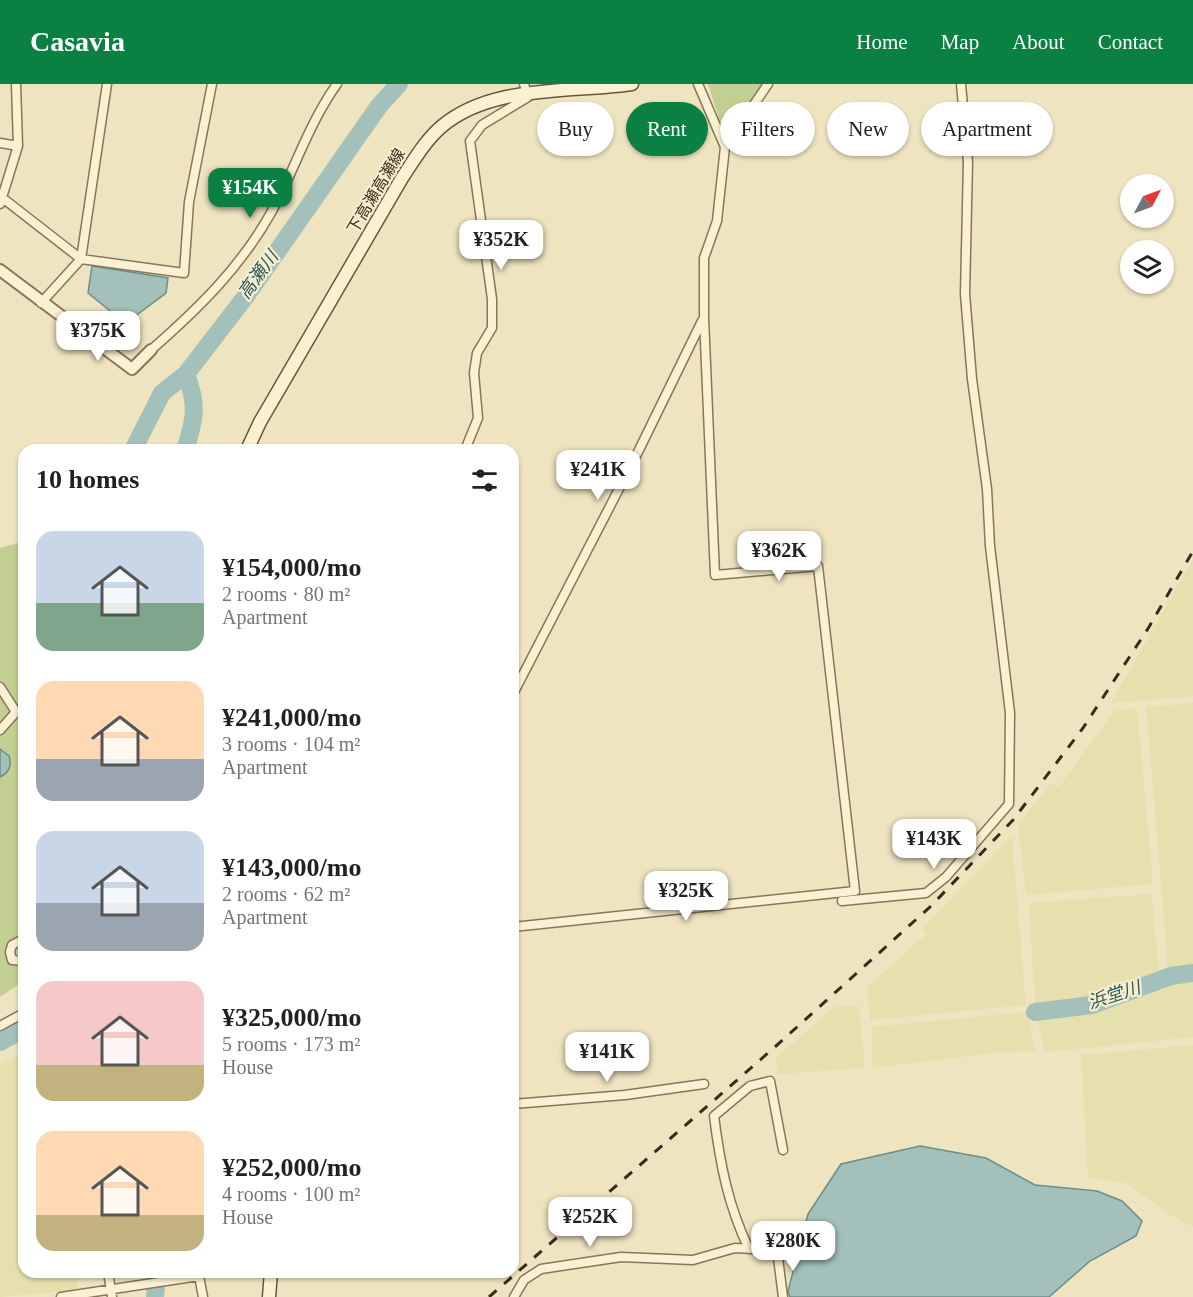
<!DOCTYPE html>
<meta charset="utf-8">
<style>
body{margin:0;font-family:"Times New Roman","Noto Sans JP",serif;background:#f6f6f6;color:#202124;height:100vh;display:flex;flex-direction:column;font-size:22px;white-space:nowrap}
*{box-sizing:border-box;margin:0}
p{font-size:20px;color:#757577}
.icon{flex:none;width:33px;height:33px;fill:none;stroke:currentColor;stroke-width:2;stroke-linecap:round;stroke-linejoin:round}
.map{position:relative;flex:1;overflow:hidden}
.drawer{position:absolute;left:18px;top:360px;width:501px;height:834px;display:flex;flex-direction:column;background:#fff;border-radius:18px;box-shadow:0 2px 4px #0004}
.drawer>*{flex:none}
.guide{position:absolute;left:537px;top:18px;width:566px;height:54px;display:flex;gap:12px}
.needle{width:39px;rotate:49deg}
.buttons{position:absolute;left:1120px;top:90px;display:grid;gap:12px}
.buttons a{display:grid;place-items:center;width:54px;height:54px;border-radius:50%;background:#fff;box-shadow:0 2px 4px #0004;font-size:30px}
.price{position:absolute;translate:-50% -51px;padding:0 14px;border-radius:12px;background:#fff;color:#222;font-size:20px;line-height:39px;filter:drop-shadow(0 2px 3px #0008)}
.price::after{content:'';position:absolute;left:50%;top:36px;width:18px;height:14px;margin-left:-9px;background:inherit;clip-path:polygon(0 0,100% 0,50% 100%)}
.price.selected{background:#0b8043;color:#fff}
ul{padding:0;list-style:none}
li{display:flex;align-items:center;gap:18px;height:150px;padding:0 18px}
li span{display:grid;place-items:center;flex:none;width:168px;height:120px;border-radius:18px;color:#555}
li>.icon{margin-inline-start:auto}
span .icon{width:72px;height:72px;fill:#fffc;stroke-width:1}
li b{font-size:26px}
h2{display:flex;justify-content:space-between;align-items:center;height:72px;padding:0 18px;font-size:26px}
.pill{padding:0 21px;border-radius:27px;background:#fff;box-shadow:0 2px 4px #0004;font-size:21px;line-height:54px}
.pill.selected{background:#0b8043;color:#fff}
header{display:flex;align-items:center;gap:36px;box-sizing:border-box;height:84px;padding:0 30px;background:#0b8043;color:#fff}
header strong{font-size:28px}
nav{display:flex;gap:33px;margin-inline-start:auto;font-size:21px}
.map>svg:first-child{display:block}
.farmland{fill:#e5e0ad}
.green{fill:#c3ce93}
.water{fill:#a3c1ba;stroke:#6a8f89;stroke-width:1.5}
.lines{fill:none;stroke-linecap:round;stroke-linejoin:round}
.river{stroke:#a3c1ba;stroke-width:18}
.minor-casing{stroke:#897557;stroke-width:11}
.tertiary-casing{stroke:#897557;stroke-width:14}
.secondary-casing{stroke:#6b563a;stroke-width:15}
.minor{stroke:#faf1d3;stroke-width:8}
.tertiary{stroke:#faf1d3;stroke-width:10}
.secondary{stroke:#faf1d3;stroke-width:12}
.rail{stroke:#382b1c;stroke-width:3;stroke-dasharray:10 10;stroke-linecap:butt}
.labels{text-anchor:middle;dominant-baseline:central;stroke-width:4.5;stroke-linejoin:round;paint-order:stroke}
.street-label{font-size:16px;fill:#382b1c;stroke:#f7eecf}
.water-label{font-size:18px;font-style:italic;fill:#2b5858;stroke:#f7eecf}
</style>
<header>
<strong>Casavia</strong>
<nav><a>Home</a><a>Map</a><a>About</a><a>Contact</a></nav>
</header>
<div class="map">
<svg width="1193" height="1213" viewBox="0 0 1193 1213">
<rect width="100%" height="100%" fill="#efe4c0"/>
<!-- farmland -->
<path class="farmland" d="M 1193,475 L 1193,612 L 1111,619 Z
M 1193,619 L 1193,881 L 1168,885 L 1146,623 Z
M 1137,624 L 1153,800 L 1026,811 L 1018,740 L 1052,699 L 1059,703 L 1115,626 Z
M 1012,752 L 1026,921 L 870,936 L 867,903 L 927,850 L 922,844 Z
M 1152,810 L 1159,890 L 1116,909 L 1086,917 L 1035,922 L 1029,819 Z
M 1193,894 L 1193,953 L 1045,968 L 1036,930 L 1086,923 L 1156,901 Z
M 859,922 L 865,984 L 778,990 L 776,974 L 834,923 Z
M 1028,928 L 1035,967 L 1002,968 L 873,984 L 871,943 Z
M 1193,961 L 1193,1143 L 1170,1131 L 1126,1099 L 1088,1093 L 1081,971 Z
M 24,968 L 24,1188 L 76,1188 L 78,1206 L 0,1213 L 0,980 Z"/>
<!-- green -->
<path class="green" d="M 708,0 L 762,0 L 725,53 Z
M 24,457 L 24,897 L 0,913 L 0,464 Z"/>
<!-- water -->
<path class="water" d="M 92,182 L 168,194 L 166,209 L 134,233 L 114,230 L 88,209 Z
M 0,665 L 9,672 C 12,681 9,689 0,693 Z
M 920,1062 L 986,1074 L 1035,1101 L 1097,1107 L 1122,1117 L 1142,1137 L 1136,1152 L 1090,1177 L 1049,1213 L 790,1213 L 788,1207 L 808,1130 L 841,1080 Z"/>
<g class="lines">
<!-- river -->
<path class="river" d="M 133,366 L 162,309 L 186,290 L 246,212 L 379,22 L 399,0
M 185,366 C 195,336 198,321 186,290
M 1035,928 L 1092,921 L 1171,892 L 1193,889
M 0,958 L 24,945
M 155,1213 L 157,1188"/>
<defs>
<path id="minor" d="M 0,59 L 18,62
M 725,63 L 768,0
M 0,112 L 81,175 L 184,189 L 189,118 L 212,0
M 0,120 L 18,62 L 16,0
M 41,219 L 81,175 L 107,0
M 151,266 C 199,224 241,183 272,127 C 295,85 309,39 337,0
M 465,366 L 478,334 L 474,289 L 477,269 L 492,244 L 492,215 L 470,57 L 482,41 L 528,13 L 524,0
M 0,603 L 16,628 L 0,646
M 513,610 L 638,368 L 702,237
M 842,817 L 926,809 L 946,793 L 1009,720 L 1010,629 L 990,462 L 987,405 L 972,295 L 965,210 L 968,78 L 961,0
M 513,843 L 855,807 L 818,482 L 715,491 L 704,234 L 704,174 L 717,137 L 725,63 L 698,0
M 24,855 L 12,861 L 10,868 L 12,876 L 24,877
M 0,942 L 24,929
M 513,1020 L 625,1011 L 704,1000
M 749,1165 C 728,1122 720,1079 714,1032 L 750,1002 L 770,997 L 783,1066
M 108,1188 L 112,1213
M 61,1213 L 199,1192 L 203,1213
M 514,1213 L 524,1196 L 541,1185 L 621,1173 L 693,1176 L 735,1164 L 777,1166 L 783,1213"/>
<path id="tertiary" d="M 0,186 L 132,285 L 151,266"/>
<path id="secondary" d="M 247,366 L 260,338 L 402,94 C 414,76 425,57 441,43 C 491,0 570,9 632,0
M 269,1213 L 271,1188"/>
</defs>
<!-- minor casing -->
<use href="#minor" class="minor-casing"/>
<!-- tertiary casing -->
<use href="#tertiary" class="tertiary-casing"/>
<!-- secondary casing -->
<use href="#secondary" class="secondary-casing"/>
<!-- minor -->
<use href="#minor" class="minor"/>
<!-- tertiary -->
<use href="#tertiary" class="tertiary"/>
<!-- secondary -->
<use href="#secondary" class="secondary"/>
<!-- rail -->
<path class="rail" d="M 489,1213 L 776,962 L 931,822 L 1013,736 L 1083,644 L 1149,543 L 1193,467"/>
</g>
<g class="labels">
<!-- street labels -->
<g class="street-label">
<text transform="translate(376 107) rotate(-59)">下高瀬高瀬線</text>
</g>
<!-- water labels -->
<g class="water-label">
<text transform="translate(258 191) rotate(-54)">高瀬川</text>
<text transform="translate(1114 911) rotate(-18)">浜堂川</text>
</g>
</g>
</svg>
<div class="buttons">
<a><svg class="needle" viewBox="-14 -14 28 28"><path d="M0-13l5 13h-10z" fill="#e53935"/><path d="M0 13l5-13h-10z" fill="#757577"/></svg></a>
<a><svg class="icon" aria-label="layers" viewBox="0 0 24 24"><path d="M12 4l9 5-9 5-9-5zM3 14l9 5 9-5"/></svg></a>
</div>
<b class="price selected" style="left:250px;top:135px">¥154K</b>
<b class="price" style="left:501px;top:187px">¥352K</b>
<b class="price" style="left:98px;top:278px">¥375K</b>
<b class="price" style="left:598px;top:417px">¥241K</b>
<b class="price" style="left:779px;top:498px">¥362K</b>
<b class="price" style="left:934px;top:786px">¥143K</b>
<b class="price" style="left:686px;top:838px">¥325K</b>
<b class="price" style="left:607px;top:999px">¥141K</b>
<b class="price" style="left:590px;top:1164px">¥252K</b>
<b class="price" style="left:793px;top:1188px">¥280K</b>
<div class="guide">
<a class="pill">Buy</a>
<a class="pill selected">Rent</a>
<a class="pill">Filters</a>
<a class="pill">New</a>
<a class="pill">Apartment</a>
</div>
<section class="drawer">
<h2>10 homes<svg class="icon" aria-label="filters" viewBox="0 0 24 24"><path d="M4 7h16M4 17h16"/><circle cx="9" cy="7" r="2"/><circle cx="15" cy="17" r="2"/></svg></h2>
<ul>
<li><span style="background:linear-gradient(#c9d6e8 60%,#7fa58c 0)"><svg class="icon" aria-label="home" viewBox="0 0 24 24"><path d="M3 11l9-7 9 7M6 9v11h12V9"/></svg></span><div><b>¥154,000/mo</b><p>2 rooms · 80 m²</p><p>Apartment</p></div></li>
<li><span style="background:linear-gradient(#ffd9b3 65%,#9aa5b1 0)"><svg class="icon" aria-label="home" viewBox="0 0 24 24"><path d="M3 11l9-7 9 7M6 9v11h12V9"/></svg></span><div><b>¥241,000/mo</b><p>3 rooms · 104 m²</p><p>Apartment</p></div></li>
<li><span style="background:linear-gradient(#c9d6e8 60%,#9aa5b1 0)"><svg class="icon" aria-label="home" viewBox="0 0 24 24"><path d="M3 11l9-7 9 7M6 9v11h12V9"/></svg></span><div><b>¥143,000/mo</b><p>2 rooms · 62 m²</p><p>Apartment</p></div></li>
<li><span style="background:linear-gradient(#f6c9c9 70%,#c2b280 0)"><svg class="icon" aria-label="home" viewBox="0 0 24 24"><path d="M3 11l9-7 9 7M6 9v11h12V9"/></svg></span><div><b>¥325,000/mo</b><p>5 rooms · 173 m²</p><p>House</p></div></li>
<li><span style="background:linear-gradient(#ffd9b3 70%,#c2b280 0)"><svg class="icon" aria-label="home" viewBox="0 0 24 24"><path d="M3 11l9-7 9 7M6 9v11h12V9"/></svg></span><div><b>¥252,000/mo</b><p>4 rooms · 100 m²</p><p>House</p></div></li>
</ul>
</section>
</div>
